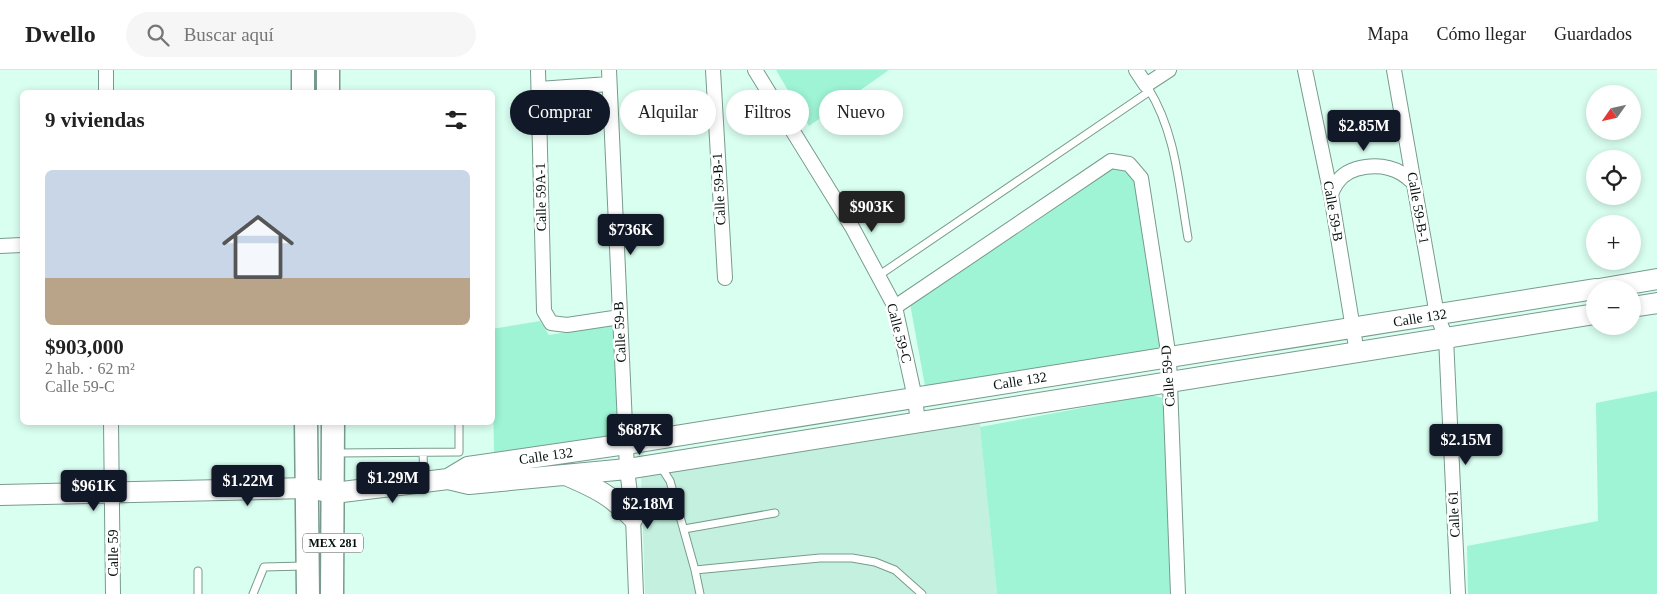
<!DOCTYPE html>
<html lang="es">
<meta charset="utf-8">
<style>
body{margin:0;font-family:Georgia,serif;background:#f6f6f6;color:#222;height:100vh;display:flex;flex-direction:column;font-size:19px;white-space:nowrap}
*{box-sizing:border-box;margin:0}
p{font-size:16px;color:#767676}
.icon{flex:none;width:28px;height:28px;fill:none;stroke:currentColor;stroke-width:2;stroke-linecap:round;stroke-linejoin:round}
.map{position:relative;flex:1;overflow:hidden}
.drawer{position:absolute;left:20px;top:20px;width:475px;height:335px;display:flex;flex-direction:column;background:#fff;border-radius:8px;box-shadow:0 2px 8px #0003}
.drawer>*{flex:none}
.guide{position:absolute;left:510px;top:20px;width:475px;height:45px;display:flex;gap:10px}
.needle{width:32px;rotate:236deg}
.fabs{position:absolute;left:1586px;top:15px;display:grid;gap:10px}
.fabs a{display:grid;place-items:center;width:55px;height:55px;border-radius:50%;background:#fff;box-shadow:0 2px 8px #0003;font-size:25px}
.price{position:absolute;translate:-50% -42px;padding:0 11px;border-radius:5px;background:#111827;color:#fff;font-size:16px;line-height:32px;filter:drop-shadow(0 1px 2px #0008)}
.price::after{content:'';position:absolute;left:50%;top:30px;width:15px;height:11px;margin-left:-8px;background:inherit;clip-path:polygon(0 0,100% 0,50% 100%)}
.price.selected{background:#222;color:#fff}
ul{padding:0;list-style:none}
li{display:grid;align-content:center;gap:10px;height:265px;padding:0 25px}
li span{display:grid;place-items:center;height:155px;border-radius:8px;color:#555}
li>.icon{margin-inline-start:auto}
span .icon{width:90px;height:90px;fill:#fffc;stroke-width:1}
li b{font-size:21px}
h2{display:flex;justify-content:space-between;align-items:center;height:60px;padding:0 25px;font-size:21px}
.chip{padding:0 18px;border-radius:22px;background:#fff;box-shadow:0 2px 8px #0003;font-size:18px;line-height:45px}
.chip.selected{background:#111827;color:#fff}
header{display:flex;align-items:center;gap:30px;box-sizing:border-box;height:70px;padding:0 25px;background:#fff;border-bottom:1px solid #e0e0e0}
header strong{font-size:24px}
nav{display:flex;gap:28px;margin-inline-start:auto;font-size:18px}
.search{width:350px;height:45px;background:#f6f6f6;display:flex;align-items:center;gap:12px;box-sizing:border-box;padding:0 18px;border-radius:28px;color:#767676;font-size:19px}
.map>svg:first-child{display:block}
.built{fill:#c4f1df}
.green{fill:#9ef4d5}
.lines{fill:none;stroke-linecap:round;stroke-linejoin:round}
.lane-casing{stroke:#789b8d;stroke-width:9}
.street-casing{stroke:#789b8d;stroke-width:16}
.secondary-casing{stroke:#789b8d;stroke-width:22}
.primary-casing{stroke:#789b8d;stroke-width:25}
.lane{stroke:#fff;stroke-width:7}
.street{stroke:#fff;stroke-width:14}
.secondary{stroke:#fff;stroke-width:20}
.primary{stroke:#fff;stroke-width:22}
.labels{text-anchor:middle;dominant-baseline:central;stroke-width:5;stroke-linejoin:round;paint-order:stroke}
.shield{fill:#fff;stroke:#4f5854;stroke-width:1}
.shield-label{font-size:12px;font-weight:bold;fill:#04100b}
.street-label{font-size:14px;fill:#04100b;stroke:#fff}
</style>
<header>
<strong>Dwello</strong>
<div class="search"><svg class="icon" aria-label="search" viewBox="0 0 24 24"><circle cx="10" cy="10" r="6"/><path d="M15 15l6 6"/></svg>Buscar aquí</div>
<nav><a>Mapa</a><a>Cómo llegar</a><a>Guardados</a></nav>
</header>
<div class="map">
<svg width="1657" height="524" viewBox="0 0 1657 524">
<rect width="100%" height="100%" fill="#d9fff0"/>
<!-- built -->
<path class="built" d="M 979,345 L 997,524 L 645,524 L 641,403 Z"/>
<!-- green -->
<path class="green" d="M 776,0 L 889,0 L 809,56 Z
M 1111,91 L 1141,108 L 1161,279 L 925,316 L 909,228 Z
M 540,251 L 549,265 L 616,254 L 620,364 L 494,384 L 492,259 Z
M 1657,321 L 1657,524 L 1468,524 L 1467,476 L 1598,451 L 1596,333 Z
M 1151,325 L 1163,328 L 1167,335 L 1177,524 L 997,524 L 980,357 Z"/>
<g class="lines">
<defs>
<path id="lane" d="M 1148,18 C 1176,62 1179,117 1188,168
M 878,206 L 1150,21
M 336,383 L 459,382 L 459,352
M 423,383 L 424,410
M 661,397 L 670,411 L 695,500 L 820,488 L 852,488 L 875,492 L 895,500 L 922,524
M 684,459 L 775,443
M 695,500 L 700,524
M 198,501 L 198,524
M 253,524 L 264,497 L 304,496"/>
<path id="street" d="M 106,0 L 106,22
M 538,0 L 544,241 L 551,253 L 567,255 L 620,247
M 609,0 L 627,399 L 633,448 L 636,524
M 713,0 L 725,208
M 755,0 L 852,157 L 895,237 L 915,328 L 918,353
M 1136,0 L 1146,15 L 1169,0
M 1305,0 L 1331,125 L 1357,283
M 1394,0 L 1437,245 L 1446,268 L 1458,524
M 539,19 L 609,14
M 1331,125 C 1332,121 1334,117 1336,114 C 1348,94 1382,92 1401,103 C 1405,105 1409,109 1413,112
M 0,176 L 22,175
M 895,237 L 1111,91 L 1129,94 L 1141,108 L 1169,288 L 1178,524
M 111,352 L 113,524"/>
<path id="secondary" d="M 1599,219 L 1657,209
M 1632,237 L 1657,233
M 568,406 C 596,418 612,426 633,448
M 448,409 L 468,397 L 626,374 L 1595,219
M 0,425 L 307,418 L 334,423 L 448,409 L 469,414 L 627,399 L 1595,244"/>
<path id="primary" d="M 303,0 L 303,22
M 328,0 L 328,22
M 306,352 L 308,524
M 332,524 L 333,352"/>
</defs>
<!-- lane casing -->
<use href="#lane" class="lane-casing"/>
<!-- street casing -->
<use href="#street" class="street-casing"/>
<!-- secondary casing -->
<use href="#secondary" class="secondary-casing"/>
<!-- primary casing -->
<use href="#primary" class="primary-casing"/>
<!-- lane -->
<use href="#lane" class="lane"/>
<!-- street -->
<use href="#street" class="street"/>
<!-- secondary -->
<use href="#secondary" class="secondary"/>
<!-- primary -->
<use href="#primary" class="primary"/>
</g>
<g class="labels">
<!-- shield labels -->
<rect class="shield" x="303" y="463.5" width="60" height="19" rx="4"/>
<g class="shield-label">
<text x="333" y="473">MEX 281</text>
</g>
<!-- street labels -->
<g class="street-label">
<text transform="translate(719 119) rotate(-93)">Calle 59-B-1</text>
<text transform="translate(541 127) rotate(-91)">Calle 59A-1</text>
<text transform="translate(1418 138) rotate(80)">Calle 59-B-1</text>
<text transform="translate(1333 141) rotate(80)">Calle 59-B</text>
<text transform="translate(1420 248) rotate(-9)">Calle 132</text>
<text transform="translate(620 262) rotate(-93)">Calle 59-B</text>
<text transform="translate(899 263) rotate(75)">Calle 59-C</text>
<text transform="translate(1168 306) rotate(-94)">Calle 59-D</text>
<text transform="translate(1020 311) rotate(-9)">Calle 132</text>
<text transform="translate(546 386) rotate(-8)">Calle 132</text>
<text transform="translate(1454 444) rotate(-93)">Calle 61</text>
<text transform="translate(113 483) rotate(-90)">Calle 59</text>
</g>
</g>
</svg>
<div class="fabs">
<a><svg class="needle" viewBox="-14 -14 28 28"><path d="M0-13l5 13h-10z" fill="#e53935"/><path d="M0 13l5-13h-10z" fill="#767676"/></svg></a>
<a><svg class="icon" aria-label="locate" viewBox="0 0 24 24"><circle cx="12" cy="12" r="6"/><path d="M12 2v4M12 18v4M2 12h4M18 12h4"/></svg></a>
<a>+</a>
<a>−</a>
</div>
<b class="price" style="left:1364px;top:82px">$2.85M</b>
<b class="price selected" style="left:872px;top:163px">$903K</b>
<b class="price" style="left:631px;top:186px">$736K</b>
<b class="price" style="left:640px;top:386px">$687K</b>
<b class="price" style="left:1466px;top:396px">$2.15M</b>
<b class="price" style="left:393px;top:434px">$1.29M</b>
<b class="price" style="left:248px;top:437px">$1.22M</b>
<b class="price" style="left:94px;top:442px">$961K</b>
<b class="price" style="left:648px;top:460px">$2.18M</b>
<div class="guide">
<a class="chip selected">Comprar</a>
<a class="chip">Alquilar</a>
<a class="chip">Filtros</a>
<a class="chip">Nuevo</a>
</div>
<section class="drawer">
<h2>9 viviendas<svg class="icon" aria-label="filters" viewBox="0 0 24 24"><path d="M4 7h16M4 17h16"/><circle cx="9" cy="7" r="2"/><circle cx="15" cy="17" r="2"/></svg></h2>
<ul>
<li><span style="background:linear-gradient(#c9d6e8 70%,#b9a48a 0)"><svg class="icon" aria-label="home" viewBox="0 0 24 24"><path d="M3 11l9-7 9 7M6 9v11h12V9"/></svg></span><div><b>$903,000</b><p>2 hab. · 62 m²</p><p>Calle 59-C</p></div></li>
</ul>
</section>
</div>
